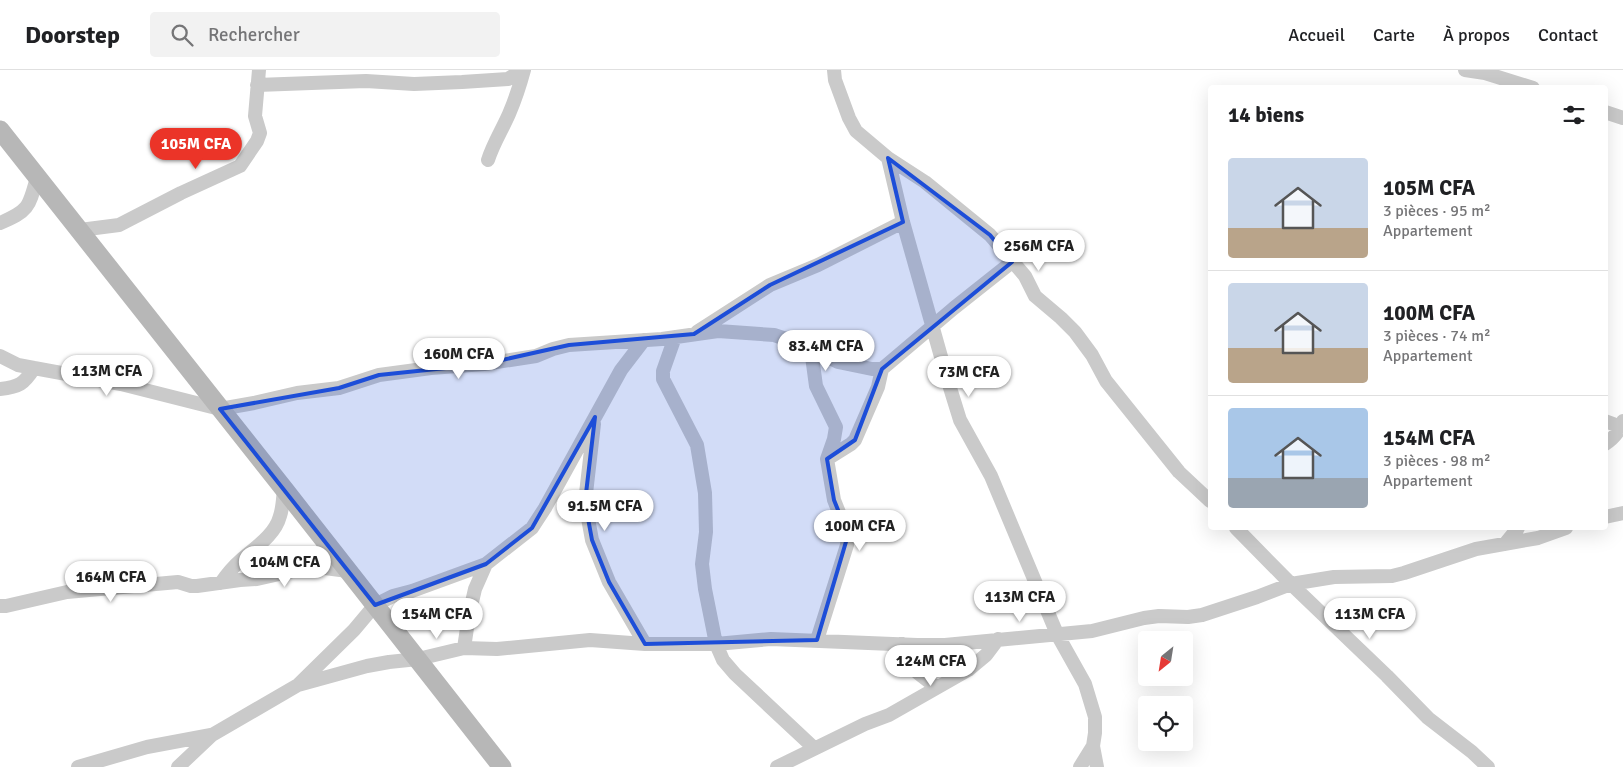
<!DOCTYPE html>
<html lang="fr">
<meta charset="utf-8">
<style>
body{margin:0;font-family:Signika,sans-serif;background:#f2f2f2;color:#202124;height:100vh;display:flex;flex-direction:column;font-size:19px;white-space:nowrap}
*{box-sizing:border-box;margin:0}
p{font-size:16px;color:#757577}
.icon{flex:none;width:28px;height:28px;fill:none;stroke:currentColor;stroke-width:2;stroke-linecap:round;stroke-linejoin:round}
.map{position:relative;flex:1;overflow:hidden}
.details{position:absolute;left:1208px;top:15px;width:400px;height:445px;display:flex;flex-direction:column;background:#fff;border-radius:5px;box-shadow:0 5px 20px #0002}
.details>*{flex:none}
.needle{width:32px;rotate:210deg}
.controls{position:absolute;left:1138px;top:561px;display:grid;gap:10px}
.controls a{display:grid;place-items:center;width:55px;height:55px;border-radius:5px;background:#fff;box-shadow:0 5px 20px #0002;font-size:25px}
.price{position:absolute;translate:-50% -42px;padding:0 11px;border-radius:18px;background:#fff;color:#222;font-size:16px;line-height:32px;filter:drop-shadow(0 1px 2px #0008)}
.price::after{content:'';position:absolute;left:50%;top:30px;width:15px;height:11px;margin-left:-8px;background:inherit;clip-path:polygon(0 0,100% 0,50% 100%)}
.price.current{background:#eb3428;color:#fff}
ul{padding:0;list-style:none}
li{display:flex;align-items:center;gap:15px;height:125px;padding:0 20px}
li+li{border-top:1px solid #e0e0e0}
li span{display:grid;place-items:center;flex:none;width:140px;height:100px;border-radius:5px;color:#555}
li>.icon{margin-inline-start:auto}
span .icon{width:60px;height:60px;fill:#fffc;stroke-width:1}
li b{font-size:21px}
h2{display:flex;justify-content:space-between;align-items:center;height:60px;padding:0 20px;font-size:21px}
header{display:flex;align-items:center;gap:30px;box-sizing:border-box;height:70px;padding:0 25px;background:#fff;border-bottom:1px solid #e0e0e0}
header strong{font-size:24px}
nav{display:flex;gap:28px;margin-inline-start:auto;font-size:18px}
.search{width:350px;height:45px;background:#f2f2f2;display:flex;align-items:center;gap:12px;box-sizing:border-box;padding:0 18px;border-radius:5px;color:#757577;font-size:19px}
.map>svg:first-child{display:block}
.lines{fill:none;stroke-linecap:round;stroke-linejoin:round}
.street{stroke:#cacaca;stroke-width:14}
.secondary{stroke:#b7b7b7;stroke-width:19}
.marked{fill:#1d4ed8;fill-opacity:0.2;stroke:#1d4ed8;stroke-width:4;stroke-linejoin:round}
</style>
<header>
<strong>Doorstep</strong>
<div class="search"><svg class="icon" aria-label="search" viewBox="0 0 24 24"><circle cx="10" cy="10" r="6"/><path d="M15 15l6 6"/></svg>Rechercher</div>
<nav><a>Accueil</a><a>Carte</a><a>À propos</a><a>Contact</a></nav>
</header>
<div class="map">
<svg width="1623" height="697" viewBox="0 0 1623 697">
<rect width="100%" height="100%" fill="#fff"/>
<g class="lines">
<!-- street -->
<path class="street" d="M 834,0 L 835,10 L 849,48 L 856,61 L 888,88 L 925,112 L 990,165 L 1025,206 L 1035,226 L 1061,248 L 1075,262 L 1092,285 L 1106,311 L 1179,402 L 1210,431
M 1465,0 L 1485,3 L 1533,18
M 257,15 L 366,11 L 414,14 L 462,12 L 508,9 L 522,0
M 1605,42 L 1623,48
M 888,88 L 903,152 L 947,308 L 960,350 L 991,406 L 1057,564 L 1085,614 L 1095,647 L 1095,663 L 1093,676 L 1080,697
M 488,90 C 493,74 502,60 509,44 C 515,30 520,15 524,0
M 0,153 C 29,141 29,137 37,107
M 80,160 L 119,155 L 181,123 L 240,96 L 257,71 L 260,63 L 255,46 L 259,0
M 697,262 L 770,215 L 818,195 L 903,152
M 675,267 L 663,301 L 663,309 L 697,375 L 705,423 L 706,462 L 702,494 L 705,519 L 716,574 L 723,590 L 735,604 L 814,678
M 811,279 L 816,316 L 836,357 L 834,369 L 827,389 L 834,430 L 848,465 L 847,475 L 817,570
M 0,286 L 18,295 L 34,298
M 0,319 C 19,317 24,314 34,298 L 121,314 L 220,339 L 254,333 L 297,323 L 339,318 L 379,305 L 431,298 L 484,294 L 536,286 L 553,279 L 569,275 L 662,269 L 718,261 L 774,265 L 801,274 L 838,292 L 872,299 L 882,299 L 954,238 L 1012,192
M 1605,351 L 1621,357
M 594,354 L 585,432 L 592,470 L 609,512 L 645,574
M 1605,374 C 1613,369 1620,360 1623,351
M 827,389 L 851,374 L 855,370 L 878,317 L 882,299
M 1605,447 L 1623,443
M 1236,458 L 1291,514 L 1387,606 L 1428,648 L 1472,682 L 1488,697
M 1505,474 L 1518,458
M 221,513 C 227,504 234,496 242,489 C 256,477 275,465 280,446 C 283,437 283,427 284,419
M 0,536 L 6,536 L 67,522 L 178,512 L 191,516 L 197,516 L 240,510 L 257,509 L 306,498 L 317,497 L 348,501
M 902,574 L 918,603 L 936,617
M 464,578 L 469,545 L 475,519 L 486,494 L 532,458 L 545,438 L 621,300 L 644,270
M 298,615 L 367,596 L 389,592 L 418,589 L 464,578 L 497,579 L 590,570 L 645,574 L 716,574 L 771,569 L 917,575 L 945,575 L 1092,561 L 1144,548 L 1159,546 L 1188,547 L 1202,545 L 1257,527 L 1291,514 L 1334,507 L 1392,506 L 1404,503 L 1476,479 L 1538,468 L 1566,458
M 1093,676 L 1097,697
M 78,697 L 147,677 L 211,665
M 178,697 L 212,665 L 298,615 L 354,560 L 375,535 L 393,526 L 412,521 L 486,494
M 777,697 L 865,654 L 889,645 L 968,600 L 986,585 L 998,569"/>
<!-- secondary -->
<path class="secondary" d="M 0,60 L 284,419 L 502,697"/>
</g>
<!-- marked area -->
<path class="marked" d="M 888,88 L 990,165 L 1012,192 L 882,299 L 855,370 L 827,389 L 834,430 L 848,465 L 817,570 L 645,574 L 609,512 L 592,470 L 585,432 L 595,347 L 532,458 L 486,494 L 375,535 L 220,339 L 339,318 L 379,305 L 484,294 L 569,275 L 694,264 L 770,215 L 903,152 Z"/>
</svg>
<div class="controls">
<a><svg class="needle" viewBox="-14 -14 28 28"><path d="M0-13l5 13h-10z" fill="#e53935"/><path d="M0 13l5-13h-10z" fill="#757577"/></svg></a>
<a><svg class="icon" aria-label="locate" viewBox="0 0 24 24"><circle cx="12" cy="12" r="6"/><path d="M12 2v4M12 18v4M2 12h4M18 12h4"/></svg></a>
</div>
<b class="price current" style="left:196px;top:100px">105M CFA</b>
<b class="price" style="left:1039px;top:202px">256M CFA</b>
<b class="price" style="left:826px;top:302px">83.4M CFA</b>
<b class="price" style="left:459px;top:310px">160M CFA</b>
<b class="price" style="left:107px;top:327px">113M CFA</b>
<b class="price" style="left:969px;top:328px">73M CFA</b>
<b class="price" style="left:605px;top:462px">91.5M CFA</b>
<b class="price" style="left:860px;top:482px">100M CFA</b>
<b class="price" style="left:285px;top:518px">104M CFA</b>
<b class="price" style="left:111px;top:533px">164M CFA</b>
<b class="price" style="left:1020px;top:553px">113M CFA</b>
<b class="price" style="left:437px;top:570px">154M CFA</b>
<b class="price" style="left:1370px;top:570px">113M CFA</b>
<b class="price" style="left:931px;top:617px">124M CFA</b>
<section class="details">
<h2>14 biens<svg class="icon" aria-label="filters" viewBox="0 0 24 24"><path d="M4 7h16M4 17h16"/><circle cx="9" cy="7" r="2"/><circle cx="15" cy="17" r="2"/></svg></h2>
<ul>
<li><span style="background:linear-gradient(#c9d6e8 70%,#b9a48a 0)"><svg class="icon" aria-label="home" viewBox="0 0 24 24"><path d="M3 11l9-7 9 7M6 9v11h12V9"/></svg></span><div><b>105M CFA</b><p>3 pièces · 95 m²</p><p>Appartement</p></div></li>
<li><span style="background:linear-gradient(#c9d6e8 65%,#b9a48a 0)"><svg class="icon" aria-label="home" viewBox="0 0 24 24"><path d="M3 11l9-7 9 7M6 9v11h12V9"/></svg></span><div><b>100M CFA</b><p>3 pièces · 74 m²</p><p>Appartement</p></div></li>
<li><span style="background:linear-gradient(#a9c7e8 70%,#9aa5b1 0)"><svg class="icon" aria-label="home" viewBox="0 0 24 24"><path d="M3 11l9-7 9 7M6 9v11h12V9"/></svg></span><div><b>154M CFA</b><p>3 pièces · 98 m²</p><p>Appartement</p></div></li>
</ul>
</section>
</div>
